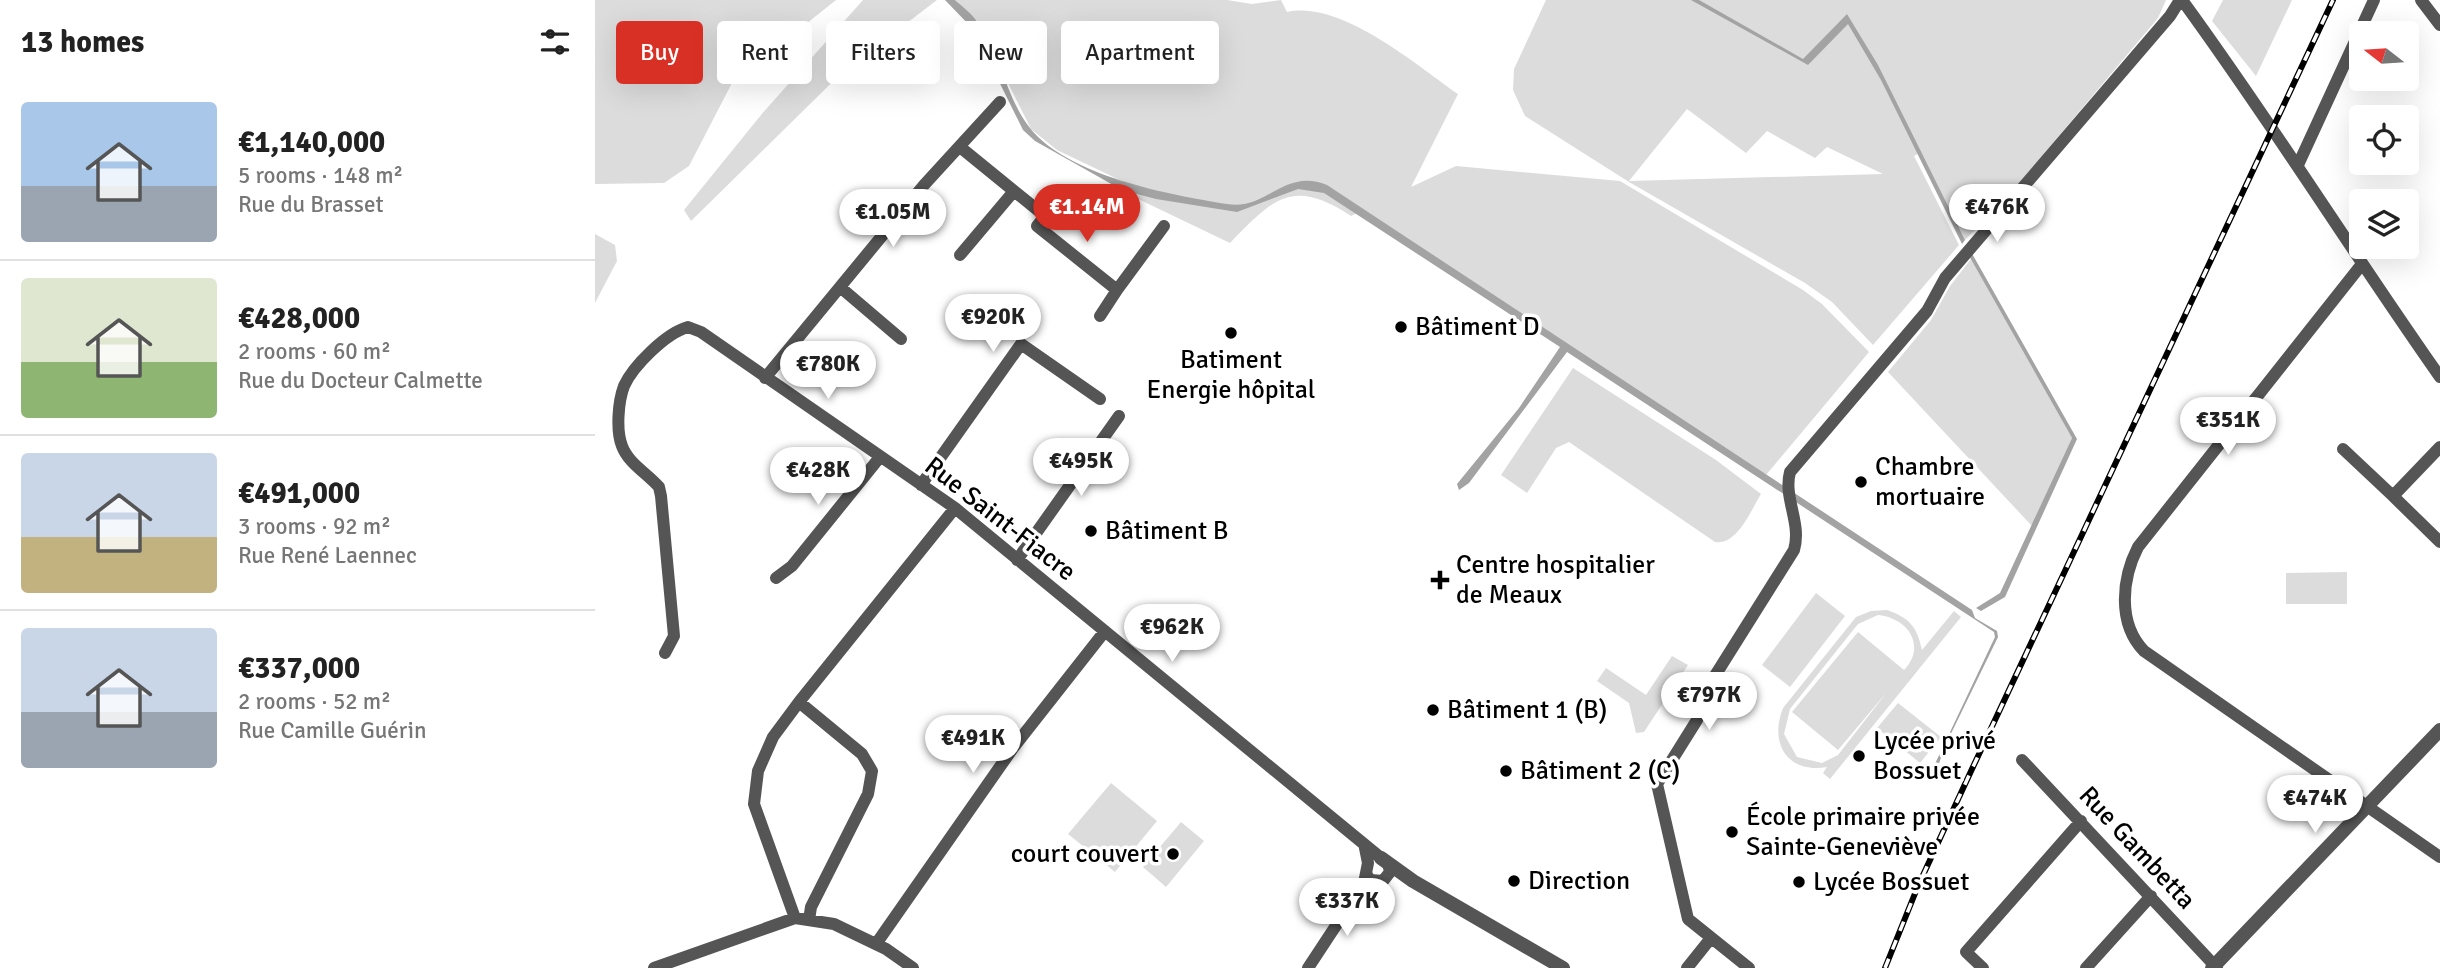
<!DOCTYPE html>
<meta charset="utf-8">
<style>
body{margin:0;font-family:Signika,sans-serif;background:#f2f2f2;color:#222;height:100vh;display:flex;flex-direction:column;font-size:26px;white-space:nowrap}
*{box-sizing:border-box;margin:0}
p{font-size:23px;color:#767676}
.icon{flex:none;width:38px;height:38px;fill:none;stroke:currentColor;stroke-width:2;stroke-linecap:round;stroke-linejoin:round}
.map{position:relative;flex:1;overflow:hidden}
.details{display:flex;flex-direction:column;background:#fff;width:595px}
.details>*{flex:none}
.top-card{position:absolute;left:21px;top:21px;width:665px;height:63px;display:flex;gap:14px}
.needle{width:46px;rotate:287deg}
.tools{position:absolute;left:1754px;top:21px;display:grid;gap:14px}
.tools a{display:grid;place-items:center;width:70px;height:70px;border-radius:7px;background:#fff;box-shadow:0 7px 28px #0002;font-size:35px}
.price{position:absolute;translate:-50% -60px;padding:0 16px;border-radius:24px;background:#fff;color:#222;font-size:23px;line-height:46px;filter:drop-shadow(0 2px 4px #0008)}
.price::after{content:'';position:absolute;left:50%;top:42px;width:21px;height:16px;margin-left:-10px;background:inherit;clip-path:polygon(0 0,100% 0,50% 100%)}
.price.on{background:#d93025;color:#fff}
ul{padding:0;list-style:none}
li{display:flex;align-items:center;gap:21px;height:175px;padding:0 21px}
li+li{border-top:2px solid #e0e0e0}
li span{display:grid;place-items:center;flex:none;width:196px;height:140px;border-radius:7px;color:#555}
li>.icon{margin-inline-start:auto}
span .icon{width:84px;height:84px;fill:#fffc;stroke-width:1}
li b{font-size:30px}
h2{display:flex;justify-content:space-between;align-items:center;height:84px;padding:0 21px;font-size:30px}
.pill{padding:0 24px;border-radius:7px;background:#fff;box-shadow:0 7px 28px #0002;font-size:24px;line-height:63px}
.pill.on{background:#d93025;color:#fff}
main{display:flex;flex:1;min-height:0}
.map>svg:first-child{display:block}
.green{fill:#dcdcdc;fill-rule:evenodd}
.water{fill:#a3a3a3}
.lines{fill:none;stroke-linecap:round;stroke-linejoin:round}
.minor{stroke:#555;stroke-width:12}
.tertiary{stroke:#555;stroke-width:14}
.rail-casing{stroke:#000;stroke-width:6}
.rail{stroke:#fff;stroke-width:3.5;stroke-dasharray:10;stroke-linecap:butt}
.poi-dot{fill:#000;stroke:#fff;stroke-width:2.5}
.labels{text-anchor:middle;dominant-baseline:central;stroke-width:7;stroke-linejoin:round;paint-order:stroke}
.poi-label{font-size:26px;fill:#000;stroke:#fff;text-anchor:start}
.street-label{font-size:26px;fill:#000;stroke:#fff}
</style>
<main>
<section class="details">
<h2>13 homes<svg class="icon" aria-label="filters" viewBox="0 0 24 24"><path d="M4 7h16M4 17h16"/><circle cx="9" cy="7" r="2"/><circle cx="15" cy="17" r="2"/></svg></h2>
<ul>
<li><span style="background:linear-gradient(#a9c7e8 60%,#9aa5b1 0)"><svg class="icon" aria-label="home" viewBox="0 0 24 24"><path d="M3 11l9-7 9 7M6 9v11h12V9"/></svg></span><div><b>€1,140,000</b><p>5 rooms · 148 m²</p><p>Rue du Brasset</p></div></li>
<li><span style="background:linear-gradient(#dfe7d0 60%,#8fb573 0)"><svg class="icon" aria-label="home" viewBox="0 0 24 24"><path d="M3 11l9-7 9 7M6 9v11h12V9"/></svg></span><div><b>€428,000</b><p>2 rooms · 60 m²</p><p>Rue du Docteur Calmette</p></div></li>
<li><span style="background:linear-gradient(#c9d6e8 60%,#c2b280 0)"><svg class="icon" aria-label="home" viewBox="0 0 24 24"><path d="M3 11l9-7 9 7M6 9v11h12V9"/></svg></span><div><b>€491,000</b><p>3 rooms · 92 m²</p><p>Rue René Laennec</p></div></li>
<li><span style="background:linear-gradient(#c9d6e8 60%,#9aa5b1 0)"><svg class="icon" aria-label="home" viewBox="0 0 24 24"><path d="M3 11l9-7 9 7M6 9v11h12V9"/></svg></span><div><b>€337,000</b><p>2 rooms · 52 m²</p><p>Rue Camille Guérin</p></div></li>
</ul>
</section>
<div class="map">
<svg width="1845" height="968" viewBox="0 0 1845 968">
<rect width="100%" height="100%" fill="#fff"/>
<!-- green -->
<path class="green" d="M 0,0 L 241,0 L 137,83 L 94,166 L 69,183 L 0,184 Z
M 268,0 L 342,0 L 304,29 L 279,41 L 96,221 L 89,210 L 166,115 Z
M 360,0 L 632,0 L 657,4 L 686,0 L 692,12 C 746,0 821,65 863,94 L 816,187 L 861,166 L 1025,181 L 1208,290 L 1227,304 L 1274,352 L 1171,475 L 769,210 L 756,216 C 697,177 678,199 635,243 L 539,197 L 533,184 L 462,150 L 436,129 L 383,23 Z
M 951,0 L 1571,0 L 1563,18 L 1414,195 L 1370,240 L 1326,152 L 1319,156 L 1364,245 L 1278,345 L 1237,302 L 1210,283 L 1034,182 L 930,116 L 918,90 L 919,69 ZM 1092,109 L 1151,153 L 1172,131 L 1220,158 L 1232,147 L 1288,174 L 1034,181 Z
M 1628,0 L 1697,0 L 1661,76 L 1617,21 Z
M 0,234 L 20,245 L 22,261 L 0,303 Z
M 1376,259 L 1477,438 L 1437,526 L 1293,372 L 1336,320 L 1355,286 Z
M 978,368 L 1121,460 L 1166,494 C 1156,510 1142,546 1120,542 L 974,442 L 961,448 L 932,493 L 906,475 Z
M 1752,572 L 1752,604 L 1691,604 L 1691,573 Z
M 1221,593 L 1250,616 L 1195,687 L 1167,665 Z
M 1292,610 C 1315,618 1322,627 1327,650 L 1359,611 L 1366,617 L 1235,779 L 1228,773 L 1232,767 C 1192,774 1174,743 1188,708 L 1261,617 L 1276,611 ZM 1283,615 C 1313,618 1332,646 1309,670 L 1263,632 L 1197,712 L 1243,750 L 1292,692 L 1243,755 L 1227,763 L 1202,757 L 1189,734 L 1195,709 L 1263,624 Z
M 1077,656 L 1093,665 L 1049,732 L 1041,733 L 1034,703 L 1002,681 L 1011,668 L 1051,695 Z
M 1303,703 L 1346,737 L 1325,763 L 1282,728 Z
M 516,783 L 562,821 L 520,872 L 473,834 Z
M 586,822 L 609,841 L 571,887 L 548,867 Z"/>
<!-- water -->
<path class="water" d="M 350,0 L 360,0 C 368,7 377,14 383,23 C 406,54 411,98 435,128 C 473,176 575,195 632,204 C 672,211 689,167 732,185 L 1377,610 L 1380,618 L 1402,631 L 1403,637 L 1350,746 L 1340,775 L 1338,768 L 1400,637 L 1399,632 L 972,352 L 874,483 L 864,490 L 862,484 L 924,408 L 965,347 L 729,193 L 703,189 L 642,212 L 561,199 L 527,190 L 440,141 L 428,130 L 378,29 Z
M 1096,0 L 1104,0 L 1208,59 L 1252,14 L 1283,65 L 1370,240 L 1367,244 L 1286,80 L 1253,24 L 1213,65 Z
M 1375,250 L 1482,439 L 1410,597 L 1386,611 L 1381,608 L 1405,593 L 1477,438 L 1373,254 Z"/>
<g class="lines">
<!-- minor -->
<path class="minor" d="M 1587,0 C 1677,123 1757,252 1845,377
M 1826,0 L 1845,25
M 365,147 L 419,191 L 365,255
M 1703,165 L 1779,0
M 419,191 L 450,216 L 442,226 L 522,290 L 569,226
M 1767,264 L 1543,547 C 1527,578 1522,623 1549,651 L 1845,857
M 245,287 L 306,339
M 505,316 L 522,290
M 170,378 L 329,185 L 405,102
M 1845,447 L 1798,496 L 1845,542
M 1748,449 L 1798,496
M 326,485 L 426,344 L 505,399
M 422,560 L 524,416
M 181,578 L 197,566 L 285,457
M 70,653 L 79,636 L 66,496 L 64,487 C 53,474 33,463 27,446 C 21,431 23,402 29,386 C 38,366 71,333 93,327 L 106,332 L 360,508 L 786,858
M 204,702 L 267,754 L 277,771 L 273,794 L 216,907 L 214,920
M 1427,760 L 1622,968
M 772,875 L 775,880 L 788,881 L 795,872 L 793,863
M 200,918 L 159,804 L 163,771 L 178,737 L 204,702 L 360,508
M 281,944 L 418,748 L 510,631
M 59,968 L 200,918 L 239,924 L 291,949 L 318,968
M 713,968 L 769,883 L 773,863 L 770,848
M 1092,968 L 1116,938
M 1154,968 L 1093,919 L 1062,784 L 1102,720 L 1111,690 L 1199,550 C 1207,523 1188,498 1195,472 L 1332,311 L 1350,278 L 1575,16 L 1585,0
M 1388,968 L 1371,952 L 1486,821
M 1491,968 L 1556,896"/>
<!-- tertiary -->
<path class="tertiary" d="M 786,858 L 818,881 L 968,968
M 1617,968 L 1845,730"/>
<defs>
<path id="rail" d="M 1290,968 L 1323,886 L 1377,769 L 1738,0"/>
</defs>
<!-- rail casing -->
<use href="#rail" class="rail-casing"/>
<!-- rail -->
<use href="#rail" class="rail"/>
</g>
<!-- markers -->
<g class="poi-dot">
<circle cx="806" cy="327" r="7"/>
<circle cx="636" cy="333" r="7"/>
<circle cx="1266" cy="482" r="7"/>
<circle cx="496" cy="531" r="7"/>
<path d="M841.5 569.5h7v7h7v7h-7v7h-7v-7h-7v-7h7z"/>
<circle cx="838" cy="710" r="7"/>
<circle cx="1264" cy="756" r="7"/>
<circle cx="911" cy="771" r="7"/>
<circle cx="1137" cy="832" r="7"/>
<circle cx="578" cy="854" r="7"/>
<circle cx="919" cy="881" r="7"/>
<circle cx="1204" cy="882" r="7"/>
</g>
<g class="labels">
<!-- poi labels -->
<g class="poi-label">
<text x="820" y="327">Bâtiment D</text>
<text x="636" y="360" text-anchor="middle">Batiment<tspan x="636" dy="30">Energie hôpital</tspan></text>
<text x="1280" y="467">Chambre<tspan x="1280" dy="30">mortuaire</tspan></text>
<text x="510" y="531">Bâtiment B</text>
<text x="861" y="565">Centre hospitalier<tspan x="861" dy="30">de Meaux</tspan></text>
<text x="852" y="710">Bâtiment 1 (B)</text>
<text x="1278" y="741">Lycée privé<tspan x="1278" dy="30">Bossuet</tspan></text>
<text x="925" y="771">Bâtiment 2 (C)</text>
<text x="1151" y="817">École primaire privée<tspan x="1151" dy="30">Sainte-Geneviève</tspan></text>
<text x="564" y="854" text-anchor="end">court couvert</text>
<text x="933" y="881">Direction</text>
<text x="1218" y="882">Lycée Bossuet</text>
</g>
<!-- street labels -->
<g class="street-label">
<text transform="translate(405 519) rotate(38)">Rue Saint-Fiacre</text>
<text transform="translate(1542 848) rotate(47)">Rue Gambetta</text>
</g>
</g>
</svg>
<div class="tools">
<a><svg class="needle" viewBox="-14 -14 28 28"><path d="M0-13l5 13h-10z" fill="#e53935"/><path d="M0 13l5-13h-10z" fill="#767676"/></svg></a>
<a><svg class="icon" aria-label="locate" viewBox="0 0 24 24"><circle cx="12" cy="12" r="6"/><path d="M12 2v4M12 18v4M2 12h4M18 12h4"/></svg></a>
<a><svg class="icon" aria-label="layers" viewBox="0 0 24 24"><path d="M12 4l9 5-9 5-9-5zM3 14l9 5 9-5"/></svg></a>
</div>
<b class="price on" style="left:492px;top:244px">€1.14M</b>
<b class="price" style="left:1402px;top:244px">€476K</b>
<b class="price" style="left:298px;top:249px">€1.05M</b>
<b class="price" style="left:398px;top:354px">€920K</b>
<b class="price" style="left:233px;top:401px">€780K</b>
<b class="price" style="left:1633px;top:457px">€351K</b>
<b class="price" style="left:486px;top:498px">€495K</b>
<b class="price" style="left:223px;top:507px">€428K</b>
<b class="price" style="left:577px;top:664px">€962K</b>
<b class="price" style="left:1114px;top:732px">€797K</b>
<b class="price" style="left:378px;top:775px">€491K</b>
<b class="price" style="left:1720px;top:835px">€474K</b>
<b class="price" style="left:752px;top:938px">€337K</b>
<div class="top-card">
<a class="pill on">Buy</a>
<a class="pill">Rent</a>
<a class="pill">Filters</a>
<a class="pill">New</a>
<a class="pill">Apartment</a>
</div>
</div>
</main>
